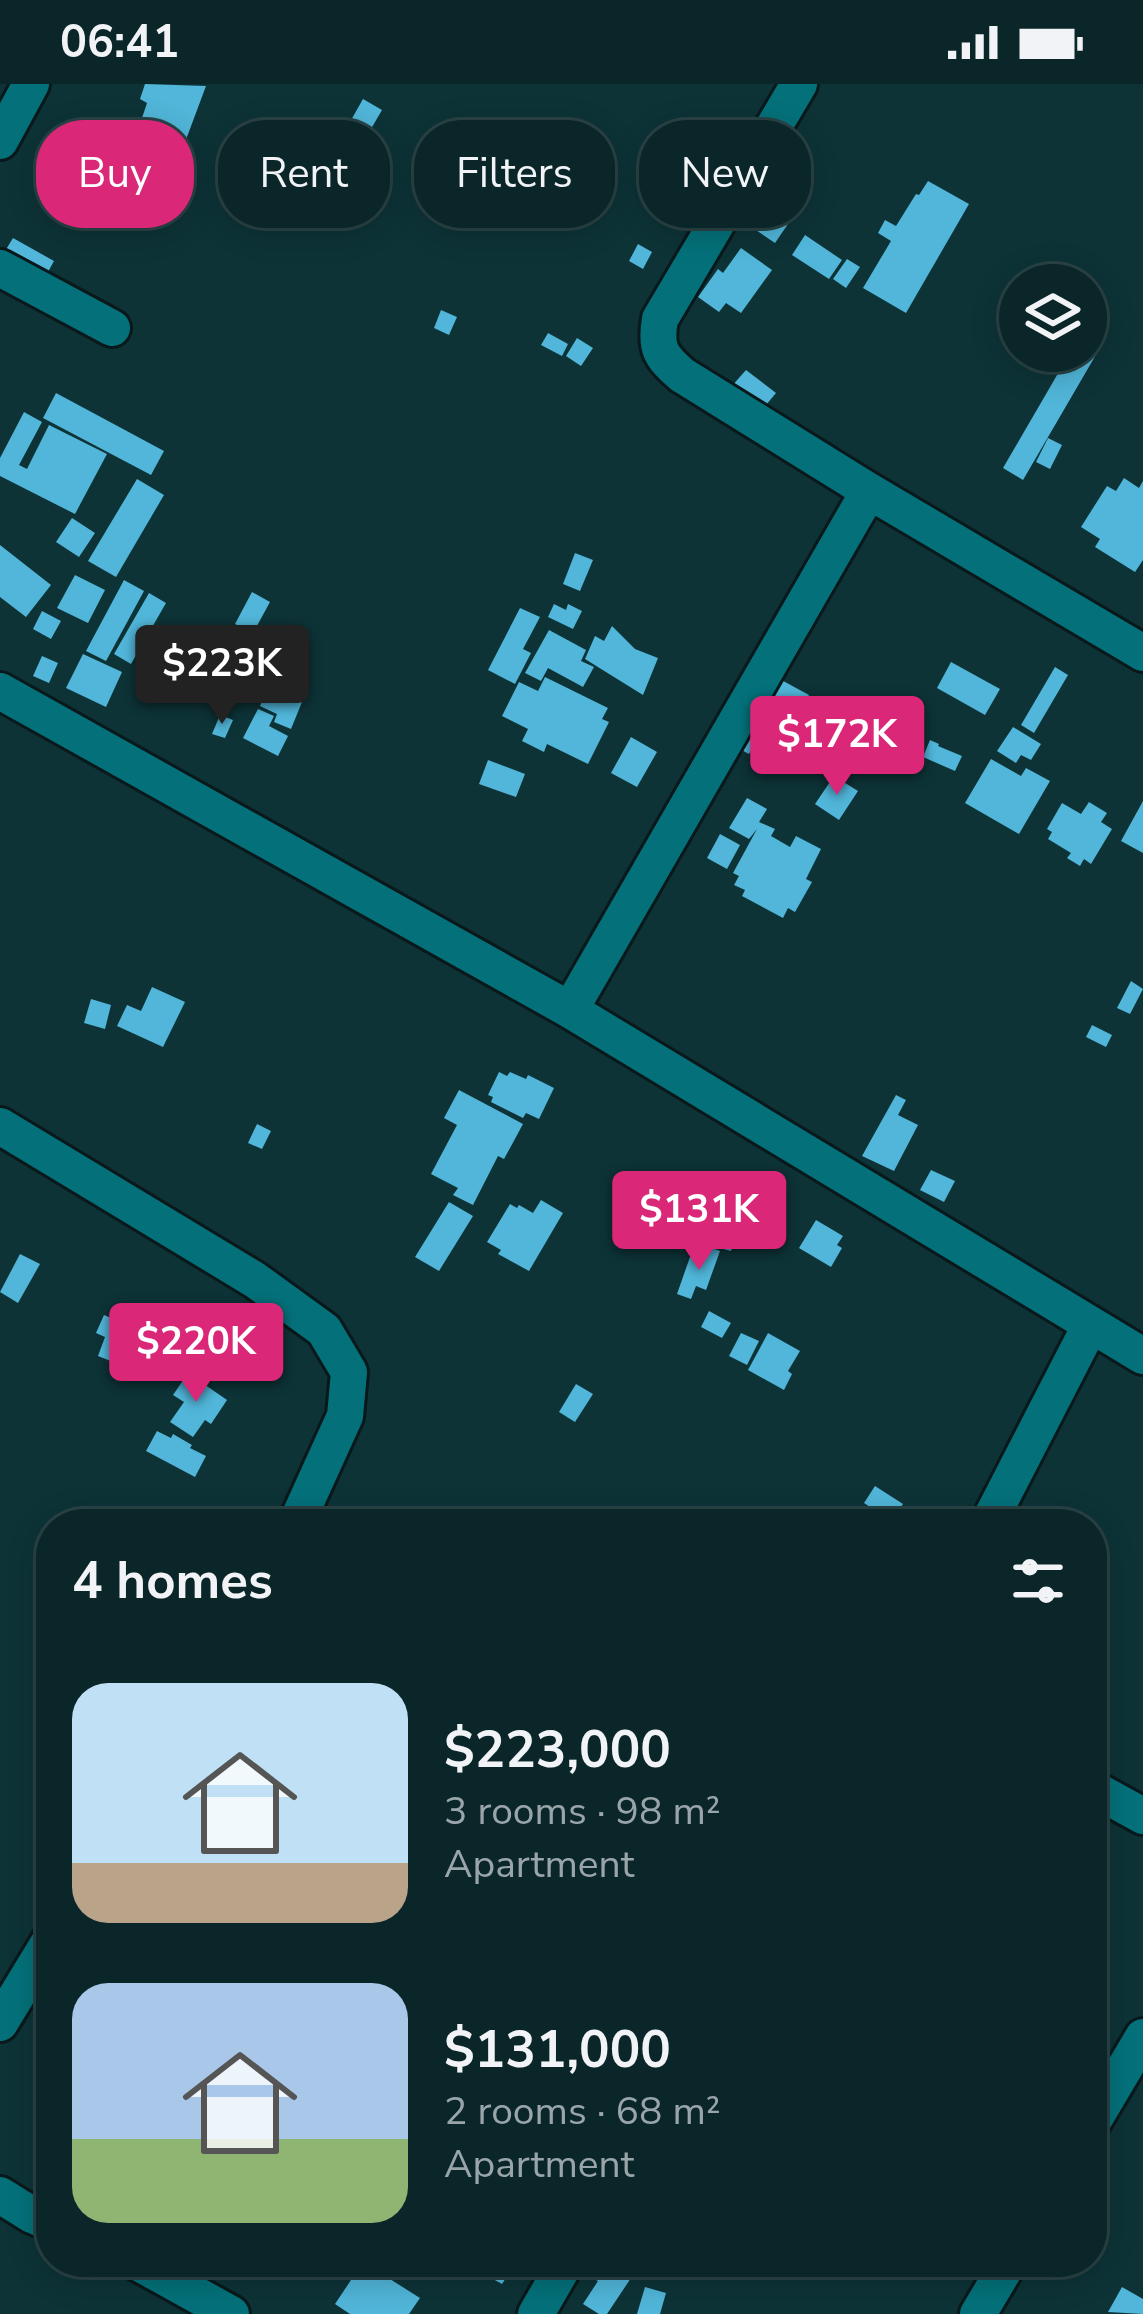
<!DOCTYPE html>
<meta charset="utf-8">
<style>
body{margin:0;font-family:"Nunito Sans",sans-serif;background:#132e31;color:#f1f3f6;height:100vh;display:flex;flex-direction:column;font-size:45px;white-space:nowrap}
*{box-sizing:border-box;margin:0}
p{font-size:39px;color:#99a5a8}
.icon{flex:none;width:66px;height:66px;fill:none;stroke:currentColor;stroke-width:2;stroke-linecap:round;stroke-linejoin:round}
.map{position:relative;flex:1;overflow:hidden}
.details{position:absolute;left:36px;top:1425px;width:1071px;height:768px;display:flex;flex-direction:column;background:#0a2629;border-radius:48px;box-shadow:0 6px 30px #0003,0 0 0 3px #2a4346}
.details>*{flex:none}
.hud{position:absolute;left:36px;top:36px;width:1071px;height:108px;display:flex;gap:24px}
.buttons{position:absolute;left:999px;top:180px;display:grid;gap:24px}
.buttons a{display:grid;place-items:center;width:108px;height:108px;border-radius:50%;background:#0a2629;box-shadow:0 6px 30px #0003,0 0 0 3px #2a4346;font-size:60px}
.price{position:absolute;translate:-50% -102px;padding:0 27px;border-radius:12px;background:#db2777;color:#fff;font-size:39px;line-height:78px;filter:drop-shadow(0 3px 6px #0008)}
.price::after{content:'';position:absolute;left:50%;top:72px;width:36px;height:27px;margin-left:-18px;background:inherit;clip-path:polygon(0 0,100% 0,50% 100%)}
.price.on{background:#222;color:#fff}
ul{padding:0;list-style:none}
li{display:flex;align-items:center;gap:36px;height:300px;padding:0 36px}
li span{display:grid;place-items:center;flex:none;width:336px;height:240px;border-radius:36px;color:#555}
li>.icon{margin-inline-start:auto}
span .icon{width:144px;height:144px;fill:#fffc;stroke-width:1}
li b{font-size:51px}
h2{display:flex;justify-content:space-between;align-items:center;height:144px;padding:0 36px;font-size:51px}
.chip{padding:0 42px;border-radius:48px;background:#0a2629;box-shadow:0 6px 30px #0003,0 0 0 3px #2a4346;font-size:42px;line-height:108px}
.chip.on{background:#db2777;color:#fff}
.status{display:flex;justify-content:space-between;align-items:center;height:84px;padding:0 60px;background:#0a2629;direction:ltr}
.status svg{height:33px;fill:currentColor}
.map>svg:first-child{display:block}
.building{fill:#51b6d9}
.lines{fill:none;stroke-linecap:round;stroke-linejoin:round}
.minor-casing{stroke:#09181a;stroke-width:42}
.minor{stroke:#04717a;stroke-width:36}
</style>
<div class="status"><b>06:41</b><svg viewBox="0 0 49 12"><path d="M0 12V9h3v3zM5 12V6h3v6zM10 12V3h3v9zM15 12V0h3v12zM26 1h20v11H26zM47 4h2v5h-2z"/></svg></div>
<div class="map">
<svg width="1143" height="2230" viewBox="0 0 1143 2230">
<rect width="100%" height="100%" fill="#0d3337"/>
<!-- building -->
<path class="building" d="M 145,0 L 206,2 L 184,61 L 159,52 L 141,37 L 147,19 L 140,15 Z
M 363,15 L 382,26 L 361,62 L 342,52 Z
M 308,42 L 363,71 L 326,142 L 279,118 L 302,72 L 295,68 Z
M 123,51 L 152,66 L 141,86 L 163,97 L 141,139 L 91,113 L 102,94 L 85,85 L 99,59 L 114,67 Z
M 928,97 L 969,120 L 906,229 L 863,204 L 891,157 L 878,149 L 885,136 L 896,142 L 916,110 L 919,111 Z
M 765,120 L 790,137 L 775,159 L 750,142 Z
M 805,151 L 842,176 L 829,195 L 792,171 Z
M 13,154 L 54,177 L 48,188 L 56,193 L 52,201 L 2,172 Z
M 638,160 L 652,168 L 643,185 L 629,177 Z
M 741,164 L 772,186 L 741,229 L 726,219 L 719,228 L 698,213 L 718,185 L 723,189 Z
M 847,175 L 860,183 L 846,204 L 833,195 Z
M 441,226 L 457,233 L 449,251 L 434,244 Z
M 1086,247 L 1104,257 L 1023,396 L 1003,384 L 1071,267 L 1086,267 Z
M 548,249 L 568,260 L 562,272 L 541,261 Z
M 577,254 L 593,264 L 581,282 L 566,272 Z
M 746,286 L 776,309 L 761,327 L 731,303 Z
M 56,309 L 164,367 L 151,391 L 43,334 Z
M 24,328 L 42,338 L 19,381 L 27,385 L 49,341 L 107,370 L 75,430 L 0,392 L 0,374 Z
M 1048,354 L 1062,361 L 1050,385 L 1036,378 Z
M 1124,394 L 1139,404 L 1143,397 L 1143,476 L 1135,488 L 1095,463 L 1100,455 L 1081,443 L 1107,402 L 1116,407 Z
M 137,395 L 164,411 L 116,493 L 88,477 Z
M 72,434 L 95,449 L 79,473 L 56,458 Z
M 0,461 L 51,501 L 26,533 L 0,513 Z
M 575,469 L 593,476 L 580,507 L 563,500 Z
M 75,491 L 105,506 L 88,539 L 57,524 Z
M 124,496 L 144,507 L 106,577 L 86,567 Z
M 252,508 L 270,518 L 253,549 L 235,540 Z
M 149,509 L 166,519 L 131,580 L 114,570 Z
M 554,520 L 566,526 L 568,520 L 582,527 L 573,545 L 548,533 Z
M 520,524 L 540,533 L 523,565 L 531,569 L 515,600 L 488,586 Z
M 42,527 L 61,537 L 51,555 L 33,545 Z
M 612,542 L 635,565 L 658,574 L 643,611 L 585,575 L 595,552 L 604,557 Z
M 549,546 L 586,566 L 581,577 L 594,583 L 583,603 L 548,584 L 541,597 L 525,589 Z
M 83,570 L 122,588 L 106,623 L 66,604 Z
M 42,572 L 58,579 L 49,599 L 33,592 Z
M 951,578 L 1000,605 L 985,631 L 937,604 Z
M 1055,583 L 1068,591 L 1034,649 L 1021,641 Z
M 774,592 L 809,611 L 795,636 L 760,617 Z
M 545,593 L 608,624 L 602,635 L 609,638 L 588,680 L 547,660 L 544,668 L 522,657 L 528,645 L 502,632 L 519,598 L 538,607 Z
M 268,603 L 302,618 L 291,645 L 274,638 L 277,630 L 260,622 Z
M 258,625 L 274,632 L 269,642 L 288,652 L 278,672 L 243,654 Z
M 754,628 L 768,637 L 749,670 L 734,662 Z
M 220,631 L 233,636 L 225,654 L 212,650 Z
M 1013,643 L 1041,660 L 1031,676 L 1021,671 L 1016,679 L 997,667 Z
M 631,653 L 657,668 L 637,703 L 611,689 Z
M 930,656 L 939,660 L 938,662 L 962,672 L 955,687 L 923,673 Z
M 991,675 L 1021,692 L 1026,684 L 1050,697 L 1019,750 L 965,719 Z
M 488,676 L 525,690 L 516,713 L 479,700 Z
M 834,692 L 858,707 L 839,736 L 815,720 Z
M 747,714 L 767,725 L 759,738 L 775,745 L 771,752 L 790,763 L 796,752 L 821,765 L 806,795 L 812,798 L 795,828 L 788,824 L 783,834 L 742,812 L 745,806 L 734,801 L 739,792 L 733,789 L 757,745 L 749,755 L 729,744 Z
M 1143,717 L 1143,769 L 1121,757 Z
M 1089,718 L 1107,729 L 1101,738 L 1112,745 L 1091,780 L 1084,775 L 1080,782 L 1067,774 L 1071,769 L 1048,755 L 1052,748 L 1047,745 L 1062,719 L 1081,730 Z
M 720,750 L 740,761 L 727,785 L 707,774 Z
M 1131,897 L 1143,905 L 1130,930 L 1117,924 Z
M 152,903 L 185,918 L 163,963 L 117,942 L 127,921 L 141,927 Z
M 91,915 L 111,921 L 105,945 L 84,939 Z
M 1092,941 L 1112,951 L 1106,963 L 1086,953 Z
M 499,988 L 507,992 L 510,988 L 526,995 L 528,991 L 554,1004 L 539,1035 L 526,1029 L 523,1034 L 491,1018 L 493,1013 L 488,1011 Z
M 459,1006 L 523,1040 L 504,1075 L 498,1072 L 473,1121 L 453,1111 L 458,1104 L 431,1090 L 457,1041 L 444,1034 Z
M 896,1011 L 906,1016 L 898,1031 L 918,1041 L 894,1087 L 862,1072 Z
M 257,1040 L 271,1047 L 262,1065 L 248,1059 Z
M 931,1086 L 955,1097 L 944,1118 L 920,1106 Z
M 541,1116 L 563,1129 L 529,1187 L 498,1170 L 501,1166 L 487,1158 L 510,1120 L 517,1124 L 519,1121 L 533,1129 Z
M 449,1118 L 473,1132 L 439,1187 L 415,1173 Z
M 719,1119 L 742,1124 L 731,1167 L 708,1161 Z
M 816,1136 L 843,1152 L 837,1161 L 842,1164 L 831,1183 L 799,1164 Z
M 706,1162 L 720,1167 L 706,1206 L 696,1202 L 691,1215 L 677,1210 L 690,1173 L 700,1176 Z
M 20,1170 L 40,1180 L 18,1219 L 0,1208 Z
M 120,1223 L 156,1238 L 136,1287 L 98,1272 L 105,1253 L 96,1249 L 104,1231 L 116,1236 Z
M 709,1227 L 731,1239 L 722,1254 L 701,1243 Z
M 741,1249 L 759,1257 L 747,1281 L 729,1272 Z
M 768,1249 L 800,1267 L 788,1287 L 792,1290 L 784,1306 L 748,1286 Z
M 188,1289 L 227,1316 L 211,1340 L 205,1336 L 193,1353 L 170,1338 L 184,1318 L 173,1311 Z
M 576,1300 L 593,1310 L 575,1338 L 559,1328 Z
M 157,1347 L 171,1354 L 173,1350 L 192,1361 L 190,1364 L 206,1372 L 195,1393 L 146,1367 Z
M 875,1402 L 903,1420 L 891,1437 L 864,1419 Z
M 363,2178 L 420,2214 L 409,2230 L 350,2230 L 335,2220 Z
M 491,2178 L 498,2178 L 511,2186 L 502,2200 L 484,2190 Z
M 604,2178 L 631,2194 L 607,2230 L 599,2230 L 583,2220 L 598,2197 L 594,2195 Z
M 645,2203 L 666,2209 L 660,2230 L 637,2230 Z
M 1122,2203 L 1143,2215 L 1143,2230 L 1108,2228 Z"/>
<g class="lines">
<defs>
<path id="minor" d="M 799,0 L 660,235 C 655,264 660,272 682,291 L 869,407
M 0,57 L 31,0
M 0,184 L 112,244
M 0,607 L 570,926 L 1143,1272
M 570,926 L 869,407 L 1143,569
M 0,1042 L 255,1196 L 324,1246 L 349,1288 L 345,1332 L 296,1440
M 988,1440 L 1090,1242
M 1092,1704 L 1143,1732
M 0,1939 L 51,1855
M 1092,2039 L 1143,1953
M 0,2111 L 32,2131 L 51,2139
M 137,2178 L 231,2230
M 536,2230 L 566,2178
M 978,2230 L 1009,2178"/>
</defs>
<!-- minor casing -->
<use href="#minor" class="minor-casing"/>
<!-- minor -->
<use href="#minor" class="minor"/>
</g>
</svg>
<div class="buttons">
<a><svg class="icon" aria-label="layers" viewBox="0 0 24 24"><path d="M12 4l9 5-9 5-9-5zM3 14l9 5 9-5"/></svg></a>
</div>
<b class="price on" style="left:222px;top:643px">$223K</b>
<b class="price" style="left:837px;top:714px">$172K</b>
<b class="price" style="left:699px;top:1189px">$131K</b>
<b class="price" style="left:196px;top:1321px">$220K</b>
<div class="hud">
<a class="chip on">Buy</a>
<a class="chip">Rent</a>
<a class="chip">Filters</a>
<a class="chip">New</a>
</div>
<section class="details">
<h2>4 homes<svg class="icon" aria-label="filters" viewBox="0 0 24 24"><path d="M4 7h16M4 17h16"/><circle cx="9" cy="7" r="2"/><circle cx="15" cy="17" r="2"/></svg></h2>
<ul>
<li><span style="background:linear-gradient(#bfe0f5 75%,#b9a48a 0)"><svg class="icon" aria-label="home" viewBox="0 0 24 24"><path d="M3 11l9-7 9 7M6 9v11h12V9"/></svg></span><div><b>$223,000</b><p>3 rooms · 98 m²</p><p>Apartment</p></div></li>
<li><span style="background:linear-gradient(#a9c7e8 65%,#8fb573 0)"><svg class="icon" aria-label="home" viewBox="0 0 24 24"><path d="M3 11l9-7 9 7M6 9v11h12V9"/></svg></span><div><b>$131,000</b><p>2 rooms · 68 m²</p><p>Apartment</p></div></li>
</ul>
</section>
</div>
